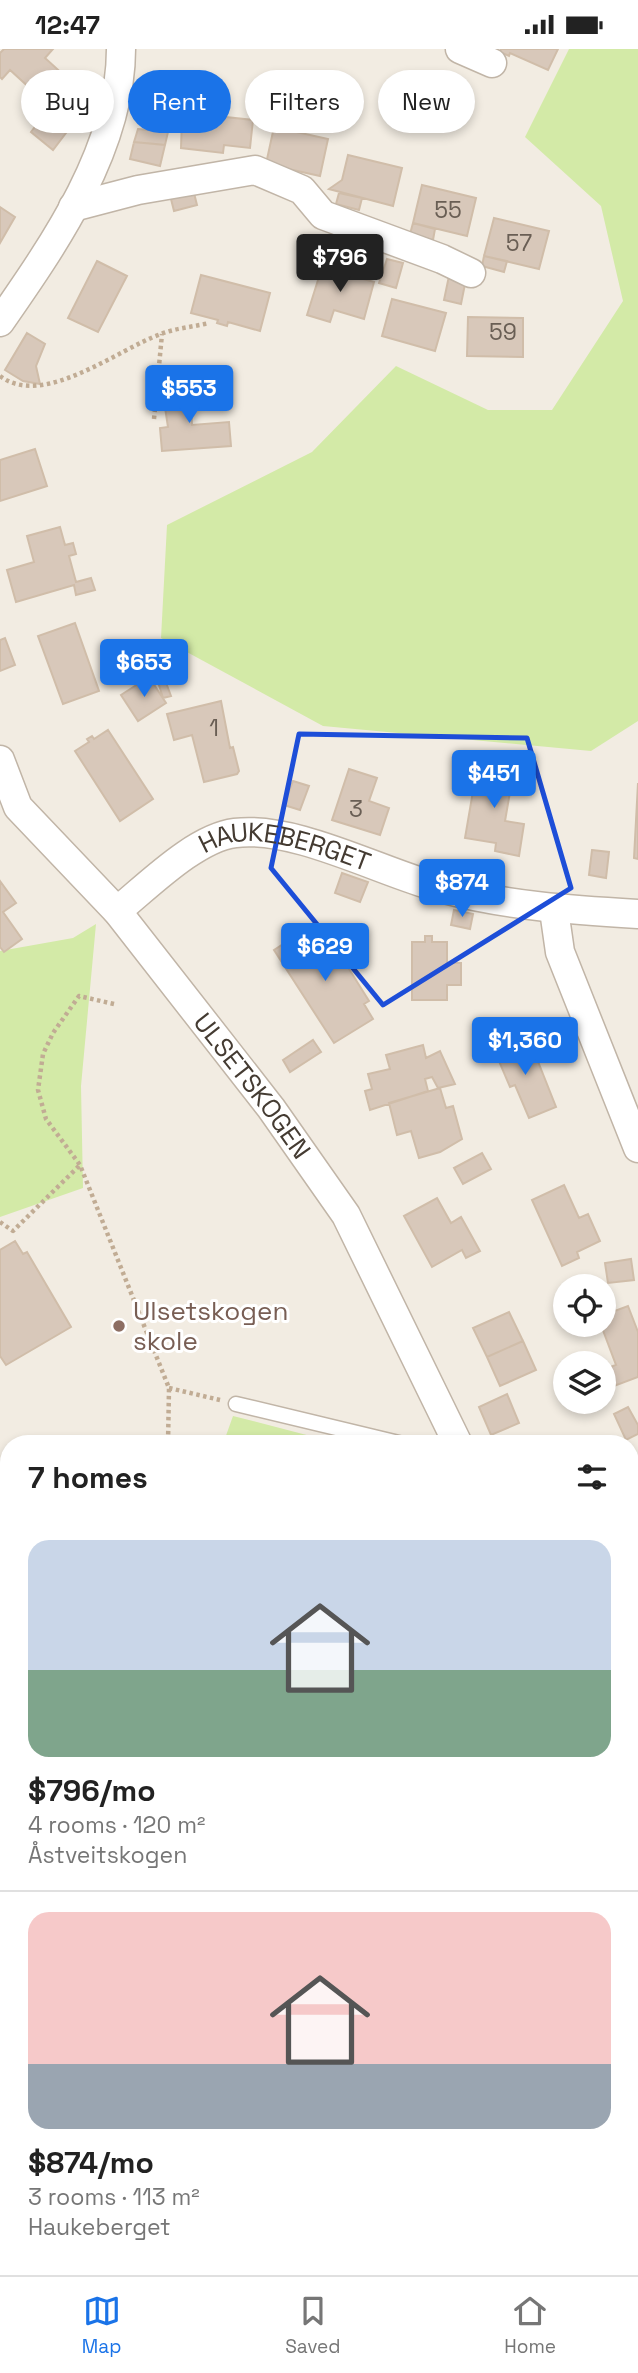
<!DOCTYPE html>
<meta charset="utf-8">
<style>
body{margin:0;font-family:"Space Grotesk",sans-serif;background:#f2f2f2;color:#222;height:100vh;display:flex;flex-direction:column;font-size:26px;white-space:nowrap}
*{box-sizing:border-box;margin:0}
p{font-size:23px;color:#767676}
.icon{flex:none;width:38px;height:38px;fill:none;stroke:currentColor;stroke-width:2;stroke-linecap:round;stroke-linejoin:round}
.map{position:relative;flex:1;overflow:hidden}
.sheet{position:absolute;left:0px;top:1386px;width:639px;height:840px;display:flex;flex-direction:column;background:#fff;border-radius:28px 28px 0 0;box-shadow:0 4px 10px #0003}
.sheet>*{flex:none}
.guide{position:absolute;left:21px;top:21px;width:597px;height:63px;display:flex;gap:14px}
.controls{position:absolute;left:553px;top:1225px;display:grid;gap:14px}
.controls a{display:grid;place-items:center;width:63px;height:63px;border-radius:50%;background:#fff;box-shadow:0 4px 10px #0003;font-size:35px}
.price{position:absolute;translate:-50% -60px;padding:0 16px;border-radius:7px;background:#1a73e8;color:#fff;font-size:23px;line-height:46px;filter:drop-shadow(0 2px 4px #0008)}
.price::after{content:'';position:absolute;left:50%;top:42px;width:21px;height:16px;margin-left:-10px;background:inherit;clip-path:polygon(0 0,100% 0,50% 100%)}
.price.on{background:#222;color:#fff}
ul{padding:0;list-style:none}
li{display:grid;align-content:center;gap:14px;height:371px;padding:0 28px}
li+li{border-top:2px solid #e0e0e0}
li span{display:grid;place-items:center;height:217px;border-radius:21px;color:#555}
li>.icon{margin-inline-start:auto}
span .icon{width:126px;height:126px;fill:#fffc;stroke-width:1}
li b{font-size:30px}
h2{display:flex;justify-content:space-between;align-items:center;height:84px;padding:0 28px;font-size:30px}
.chip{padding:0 24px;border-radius:32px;background:#fff;box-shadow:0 4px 10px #0003;font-size:24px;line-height:63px}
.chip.on{background:#1a73e8;color:#fff}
.status{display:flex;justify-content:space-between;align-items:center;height:49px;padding:0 35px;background:#fff;direction:ltr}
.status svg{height:19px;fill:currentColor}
.menu{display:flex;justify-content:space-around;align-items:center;height:98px;border-top:2px solid #e0e0e0;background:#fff;font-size:19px;color:#767676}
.menu a{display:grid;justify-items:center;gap:4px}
.menu .on{color:#1a73e8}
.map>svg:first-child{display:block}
.green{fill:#d3eaa7}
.building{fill:#d8c8ba;stroke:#d0bda9;stroke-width:2}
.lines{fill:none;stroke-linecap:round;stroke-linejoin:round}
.service-casing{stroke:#c1b5a7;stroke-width:17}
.minor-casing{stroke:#c1b5a7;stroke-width:31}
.path{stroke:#c1ac94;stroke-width:4.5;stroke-dasharray:3.5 3.5;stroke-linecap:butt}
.service{stroke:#fff;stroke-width:14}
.minor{stroke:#fff;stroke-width:28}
.marked{fill:none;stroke:#1d4ed8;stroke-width:5;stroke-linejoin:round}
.education-dot{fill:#8d6e63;stroke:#fff;stroke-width:2.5}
.labels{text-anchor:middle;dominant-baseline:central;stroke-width:6;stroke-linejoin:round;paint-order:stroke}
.number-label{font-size:23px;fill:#695e54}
.street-label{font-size:26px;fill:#443b32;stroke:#fff}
.education-label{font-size:26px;fill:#785e54;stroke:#fff;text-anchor:start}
</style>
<div class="status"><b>12:47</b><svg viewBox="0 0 49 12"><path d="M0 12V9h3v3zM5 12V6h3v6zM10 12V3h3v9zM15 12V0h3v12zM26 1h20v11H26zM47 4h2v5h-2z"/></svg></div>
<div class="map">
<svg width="638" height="2226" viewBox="0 0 638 2226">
<rect width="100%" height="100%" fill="#f2ece2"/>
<!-- green -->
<path class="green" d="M 569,0 L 638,0 L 638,672 L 591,702 L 323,677 L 161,589 L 167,476 L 312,403 L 396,317 L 488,361 L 552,361 L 623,252 L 601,157 L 525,88 Z
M 96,875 L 81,1037 L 83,1139 L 0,1168 L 0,902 L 73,889 Z
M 233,1367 L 245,1370 L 341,1395 L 223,1395 Z
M 9,1577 L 9,2217 L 623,2217 L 620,2226 L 0,2226 L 0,1582 Z
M 630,1739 L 638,1753 L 638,2151 L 630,2185 Z"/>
<!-- building -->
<path class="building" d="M 4,0 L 53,0 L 45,9 L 68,30 L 71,26 L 93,47 L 68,74 L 10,21 L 2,30 L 0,28 L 0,4 Z
M 501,0 L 558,0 L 548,21 L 510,4 L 509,7 L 500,3 Z
M 183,39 L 210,42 L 207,66 L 253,71 L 250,99 L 224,96 L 223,104 L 181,99 Z
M 46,63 L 69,80 L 53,101 L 31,83 Z
M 274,78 L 328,90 L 320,127 L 266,115 Z
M 138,80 L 168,83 L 165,96 L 134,93 Z
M 134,93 L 165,96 L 160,117 L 130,110 Z
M 348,106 L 402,119 L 393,157 L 329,140 L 342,131 Z
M 422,136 L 476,149 L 467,187 L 413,174 Z
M 193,140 L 197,156 L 174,162 L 170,146 Z
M 339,144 L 362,149 L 359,161 L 336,155 Z
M 0,158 L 15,168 L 0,194 Z
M 494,169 L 549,182 L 539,220 L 484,207 Z
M 413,174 L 435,180 L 433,191 L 410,185 Z
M 484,207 L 507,212 L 504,223 L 482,217 Z
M 387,210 L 403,214 L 396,239 L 379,234 Z
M 97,212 L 127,227 L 98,283 L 68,269 Z
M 324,212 L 343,218 L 342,224 L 374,233 L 364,270 L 334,261 L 330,273 L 307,266 Z
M 201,226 L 270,244 L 260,282 L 228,273 L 227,277 L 217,274 L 218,271 L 191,264 Z
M 449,227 L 466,230 L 461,255 L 444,251 Z
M 392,250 L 446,264 L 435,302 L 382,287 Z
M 468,268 L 523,269 L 523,308 L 467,307 Z
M 27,284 L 45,295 L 36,317 L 40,335 L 23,332 L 5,321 Z
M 190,337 L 192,376 L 229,373 L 231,397 L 162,402 L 160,379 L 168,378 L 162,339 Z
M 35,400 L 47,437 L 0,452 L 0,411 Z
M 60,478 L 65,496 L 73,494 L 76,505 L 69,507 L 76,533 L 91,529 L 95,541 L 76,546 L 74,536 L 16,553 L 7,521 L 34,513 L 27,487 Z
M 75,574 L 99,642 L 63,655 L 38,587 Z
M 5,589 L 15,616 L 0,622 L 0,591 Z
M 149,628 L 166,654 L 138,672 L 121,646 Z
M 165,631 L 171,647 L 163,649 L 158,633 Z
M 221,652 L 230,699 L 233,698 L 239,722 L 237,725 L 204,733 L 192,686 L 174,691 L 167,665 Z
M 108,681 L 153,750 L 120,772 L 75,702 L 89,693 L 87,690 L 92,687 L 94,690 Z
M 478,713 L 514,720 L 505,772 L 524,775 L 519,807 L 495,802 L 496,794 L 465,789 Z
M 349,720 L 377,729 L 369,752 L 389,759 L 380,786 L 332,771 Z
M 293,732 L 309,737 L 300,761 L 284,756 Z
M 638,734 L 638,810 L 634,809 Z
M 592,801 L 609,803 L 606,829 L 589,826 Z
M 342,824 L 368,833 L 360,853 L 335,844 Z
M 0,832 L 16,854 L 3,863 L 22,890 L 4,903 L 0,898 Z
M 454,861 L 473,865 L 470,880 L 451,876 Z
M 314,875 L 324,891 L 329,888 L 369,952 L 364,955 L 373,970 L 334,994 L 274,901 Z
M 425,887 L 432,887 L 432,893 L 447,893 L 447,914 L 461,914 L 461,936 L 447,936 L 447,951 L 412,951 L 412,893 L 425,893 Z
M 520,987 L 530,1013 L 537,1010 L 556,1058 L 529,1069 L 515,1036 L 510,1038 L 493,998 Z
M 313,991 L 321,1003 L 290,1023 L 283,1011 Z
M 423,996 L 426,1009 L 440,1002 L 455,1035 L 438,1039 L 432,1028 L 425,1030 L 428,1042 L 370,1061 L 365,1042 L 372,1040 L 368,1025 L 390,1020 L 386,1006 Z
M 440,1039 L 446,1059 L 453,1057 L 462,1090 L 440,1103 L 419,1109 L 411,1082 L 397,1086 L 389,1054 Z
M 482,1104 L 491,1120 L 463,1135 L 454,1119 Z
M 564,1136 L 579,1169 L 588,1165 L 600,1192 L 577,1203 L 579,1209 L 562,1217 L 532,1151 Z
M 437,1149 L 451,1174 L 461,1168 L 480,1202 L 466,1209 L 462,1201 L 432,1218 L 404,1167 Z
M 15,1192 L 23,1205 L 27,1203 L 71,1278 L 6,1316 L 0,1307 L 0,1201 Z
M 631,1210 L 634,1231 L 608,1234 L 605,1214 Z
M 628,1257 L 638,1283 L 638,1328 L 614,1337 L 607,1319 L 616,1316 L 601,1276 L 604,1276 L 604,1266 Z
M 509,1263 L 523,1292 L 487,1308 L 473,1279 Z
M 523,1292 L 536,1321 L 500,1337 L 487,1308 Z
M 507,1345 L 519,1374 L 491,1386 L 479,1358 Z
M 628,1358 L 638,1376 L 638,1385 L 626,1391 L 614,1365 Z
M 0,1440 L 9,1455 L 9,1481 L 7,1479 L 0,1483 L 3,1473 L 0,1468 Z
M 0,1510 L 9,1525 L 9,1542 L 0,1547 Z
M 638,1551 L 638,1594 L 630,1580 L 630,1556 Z"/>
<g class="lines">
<defs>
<path id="service" d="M 236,1355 L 403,1395"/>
<g id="minor">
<path d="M 460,0 L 492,14"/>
<path d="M 73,158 L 138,141 L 255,121 L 302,141 L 323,166 L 442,210 L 471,224"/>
<path d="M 0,273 C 55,194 121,99 121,0"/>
<path id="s1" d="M 0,711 L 18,758 L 117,862 L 271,1059 L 346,1166 L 458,1395"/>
<path d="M 554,861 L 560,903 L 638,1099"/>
<path id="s2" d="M 117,862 C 148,837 195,789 235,784 C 296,776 384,825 444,840 C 508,857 572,861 638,865"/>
<path d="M 630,1707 L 638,1718"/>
</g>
</defs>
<!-- service casing -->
<use href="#service" class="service-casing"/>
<!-- minor casing -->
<use href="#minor" class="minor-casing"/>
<!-- path -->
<path class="path" d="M 0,327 C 43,360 118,300 161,285 C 176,279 193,278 209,274
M 154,370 L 162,285
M 114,955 L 79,947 L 53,984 L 43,1005 L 38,1041 L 46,1070 L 80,1116 L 169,1339 L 168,1395
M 0,1173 L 13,1182 L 80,1116
M 169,1339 L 220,1351
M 0,1585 L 9,1570
M 0,1711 L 4,1758 L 0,1779"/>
<!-- service -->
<use href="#service" class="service"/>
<!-- minor -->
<use href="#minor" class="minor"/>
</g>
<!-- marked area -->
<path class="marked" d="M 299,685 L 527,689 L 571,839 L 383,956 L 271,819 Z"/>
<!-- markers -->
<circle class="education-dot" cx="119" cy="1277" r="7"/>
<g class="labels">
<!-- number labels -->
<g class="number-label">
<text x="448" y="161">55</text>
<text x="519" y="194">57</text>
<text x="503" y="283">59</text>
<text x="214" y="679">1</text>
<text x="356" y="760">3</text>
</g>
<!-- street labels -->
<g class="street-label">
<text stroke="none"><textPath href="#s2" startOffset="194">HAUKEBERGET</textPath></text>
<text stroke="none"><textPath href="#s1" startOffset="415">ULSETSKOGEN</textPath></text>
</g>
<!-- education labels -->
<g class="education-label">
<text x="133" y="1262">Ulsetskogen<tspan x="133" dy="30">skole</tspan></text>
</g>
</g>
</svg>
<div class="controls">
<a><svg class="icon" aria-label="locate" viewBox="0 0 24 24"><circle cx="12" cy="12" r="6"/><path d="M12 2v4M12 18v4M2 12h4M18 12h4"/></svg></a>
<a><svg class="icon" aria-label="layers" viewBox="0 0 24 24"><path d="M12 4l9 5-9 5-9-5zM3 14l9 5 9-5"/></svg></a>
</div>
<b class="price on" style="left:340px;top:245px">$796</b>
<b class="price" style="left:189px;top:376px">$553</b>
<b class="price" style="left:144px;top:650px">$653</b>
<b class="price" style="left:494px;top:761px">$451</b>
<b class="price" style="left:462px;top:870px">$874</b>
<b class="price" style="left:325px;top:934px">$629</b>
<b class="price" style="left:525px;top:1028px">$1,360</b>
<div class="guide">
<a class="chip">Buy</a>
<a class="chip on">Rent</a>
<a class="chip">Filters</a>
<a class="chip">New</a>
</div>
<section class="sheet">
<h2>7 homes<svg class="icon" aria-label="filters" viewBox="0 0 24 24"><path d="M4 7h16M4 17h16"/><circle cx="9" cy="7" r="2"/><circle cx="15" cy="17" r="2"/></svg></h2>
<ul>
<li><span style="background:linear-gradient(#c9d6e8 60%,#7fa58c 0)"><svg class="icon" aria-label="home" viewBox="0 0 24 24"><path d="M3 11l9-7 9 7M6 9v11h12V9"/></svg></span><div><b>$796/mo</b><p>4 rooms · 120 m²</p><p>Åstveitskogen</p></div></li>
<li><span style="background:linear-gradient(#f6c9c9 70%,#9aa5b1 0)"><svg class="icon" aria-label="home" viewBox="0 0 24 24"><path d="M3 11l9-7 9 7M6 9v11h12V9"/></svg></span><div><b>$874/mo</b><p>3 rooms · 113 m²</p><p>Haukeberget</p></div></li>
</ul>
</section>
</div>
<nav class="menu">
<a class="on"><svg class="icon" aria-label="map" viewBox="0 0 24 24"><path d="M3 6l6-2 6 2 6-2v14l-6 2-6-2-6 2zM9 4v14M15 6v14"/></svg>Map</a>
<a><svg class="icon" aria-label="saved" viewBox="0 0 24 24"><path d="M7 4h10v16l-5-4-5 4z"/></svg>Saved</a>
<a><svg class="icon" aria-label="home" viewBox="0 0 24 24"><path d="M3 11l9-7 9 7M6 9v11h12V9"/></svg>Home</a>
</nav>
